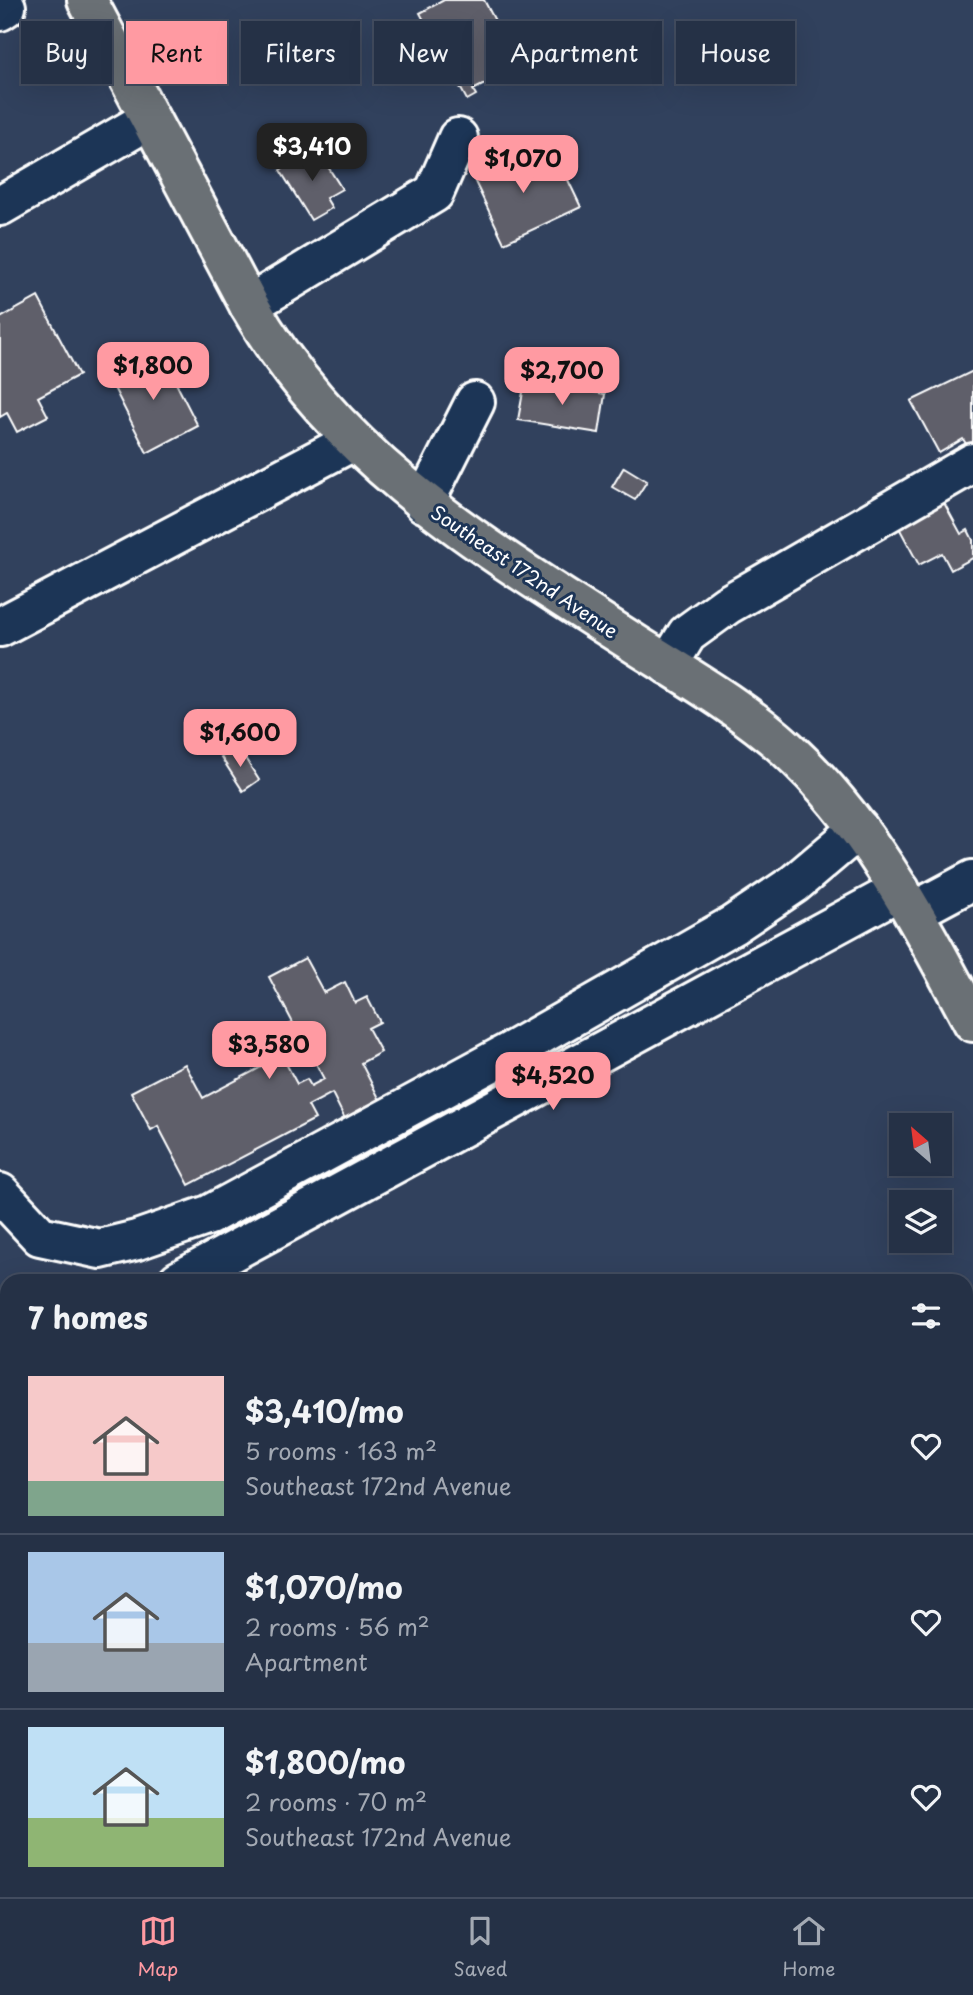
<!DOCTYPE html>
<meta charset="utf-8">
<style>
body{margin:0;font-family:"Playpen Sans",sans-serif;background:#2d394d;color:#f1f3f6;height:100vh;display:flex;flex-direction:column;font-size:26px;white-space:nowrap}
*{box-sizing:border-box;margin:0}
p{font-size:23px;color:#a3a9b3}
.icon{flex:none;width:38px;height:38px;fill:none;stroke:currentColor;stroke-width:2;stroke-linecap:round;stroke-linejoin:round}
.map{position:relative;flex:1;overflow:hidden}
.panel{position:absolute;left:0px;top:1274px;width:973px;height:623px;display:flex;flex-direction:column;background:#253146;border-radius:21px 21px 0 0;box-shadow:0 7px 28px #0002,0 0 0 2px #424c5f}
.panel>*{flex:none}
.guide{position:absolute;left:21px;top:21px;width:931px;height:63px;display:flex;gap:14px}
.needle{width:46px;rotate:332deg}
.fabs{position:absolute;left:889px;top:1113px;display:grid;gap:14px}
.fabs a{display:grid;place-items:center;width:63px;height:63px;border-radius:0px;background:#253146;box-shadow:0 7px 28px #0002,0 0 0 2px #424c5f;font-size:35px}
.price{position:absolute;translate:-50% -60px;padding:0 16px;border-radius:14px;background:#ff9aa2;color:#111;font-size:23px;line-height:46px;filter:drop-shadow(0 2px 4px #0008)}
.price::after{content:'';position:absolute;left:50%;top:42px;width:21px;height:16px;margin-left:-10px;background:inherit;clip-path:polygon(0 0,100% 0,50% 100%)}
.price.active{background:#222;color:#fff}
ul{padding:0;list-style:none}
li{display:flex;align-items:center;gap:21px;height:175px;padding:0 28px}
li+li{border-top:2px solid #424c5f}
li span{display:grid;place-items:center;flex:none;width:196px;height:140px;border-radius:0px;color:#555}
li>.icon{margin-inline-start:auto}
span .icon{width:84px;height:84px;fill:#fffc;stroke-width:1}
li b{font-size:30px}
h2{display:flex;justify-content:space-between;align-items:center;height:84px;padding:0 28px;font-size:30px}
.pill{padding:0 24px;border-radius:0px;background:#253146;box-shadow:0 7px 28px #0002,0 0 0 2px #424c5f;font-size:24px;line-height:63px}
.pill.active{background:#ff9aa2;color:#111}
.tab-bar{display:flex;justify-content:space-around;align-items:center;height:98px;border-top:2px solid #424c5f;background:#253146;font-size:19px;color:#a3a9b3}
.tab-bar a{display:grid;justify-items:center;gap:4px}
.tab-bar .active{color:#ff9aa2}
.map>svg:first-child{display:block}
.building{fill:#5f5e6a;stroke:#fff;stroke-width:2}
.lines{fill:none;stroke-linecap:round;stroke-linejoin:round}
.minor-casing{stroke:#fff;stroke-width:44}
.major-casing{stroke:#fff;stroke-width:44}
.minor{stroke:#1d3557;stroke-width:38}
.major{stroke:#6b7074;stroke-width:38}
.labels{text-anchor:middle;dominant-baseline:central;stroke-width:6;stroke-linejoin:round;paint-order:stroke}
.street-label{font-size:19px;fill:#fff;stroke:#1d3557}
</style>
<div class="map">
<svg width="973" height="1897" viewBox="0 0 973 1897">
<rect width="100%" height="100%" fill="#31415d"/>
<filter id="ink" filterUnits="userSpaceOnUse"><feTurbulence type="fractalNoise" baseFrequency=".0143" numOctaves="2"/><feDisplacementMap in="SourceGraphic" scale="14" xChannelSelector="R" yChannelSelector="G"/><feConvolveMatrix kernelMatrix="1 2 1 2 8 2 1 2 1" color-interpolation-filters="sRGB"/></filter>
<g filter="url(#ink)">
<!-- building -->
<path class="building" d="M 444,0 L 484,0 L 519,66 L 473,90 L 476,95 L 467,100 L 420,13 Z
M 316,148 L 342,189 L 326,198 L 332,208 L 311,220 L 280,170 Z
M 500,152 L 512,178 L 557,157 L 581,207 L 504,243 L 468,167 Z
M 38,297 L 79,375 L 38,397 L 48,416 L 17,432 L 7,413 L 0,417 L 0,318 Z
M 160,352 L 198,426 L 147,453 L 109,378 Z
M 973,371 L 973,455 L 963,439 L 939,453 L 911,401 Z
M 525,381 L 605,394 L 599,433 L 518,420 Z
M 624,467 L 647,481 L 635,500 L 612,487 Z
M 943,501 L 961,534 L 968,530 L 973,540 L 973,558 L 951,570 L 942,553 L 919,565 L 897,524 Z
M 238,747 L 259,780 L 243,791 L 221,757 Z
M 305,958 L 324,993 L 345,982 L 355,1003 L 367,997 L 380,1022 L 368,1028 L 381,1052 L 361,1063 L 380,1100 L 345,1119 L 332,1093 L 308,1106 L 315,1119 L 189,1185 L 158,1126 L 151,1130 L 131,1092 L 185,1064 L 203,1098 L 282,1056 L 297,1084 L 307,1079 L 311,1086 L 324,1079 L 311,1054 L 299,1060 L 282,1028 L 293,1023 L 269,977 Z
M 513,1890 L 549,1890 L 537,1897 L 517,1897 Z"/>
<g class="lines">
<defs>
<path id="minor" d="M 0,11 L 6,7
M 0,206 L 150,119
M 249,305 L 434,193 L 458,138
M 424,503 L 475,402
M 0,627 L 353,441
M 668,665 L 687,634 L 727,605 L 973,463
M 913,912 L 973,880
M 0,1193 L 40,1236 L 100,1249 L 137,1240 L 209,1215 L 510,1052 L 733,925 L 794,884 L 859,829
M 178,1281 L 900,890
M 966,1375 L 973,1371
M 0,1378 L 7,1374
M 37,1897 L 50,1890
M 664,1897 L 664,1890"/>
<path id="major" d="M 87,0 L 249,305 C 340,466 492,552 643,649 C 691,679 744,710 786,748 C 869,823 921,925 973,1022"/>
</defs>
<!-- minor casing -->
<use href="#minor" class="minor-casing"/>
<!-- major casing -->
<use href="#major" class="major-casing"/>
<!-- minor -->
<use href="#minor" class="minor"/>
<!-- major -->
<use href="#major" class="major"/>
</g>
</g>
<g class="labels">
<!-- street labels -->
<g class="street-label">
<text transform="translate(525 571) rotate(34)">Southeast 172nd Avenue</text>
</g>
</g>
</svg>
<div class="fabs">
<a><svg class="needle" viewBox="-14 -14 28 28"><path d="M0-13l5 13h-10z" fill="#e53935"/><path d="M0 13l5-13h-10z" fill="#a3a9b3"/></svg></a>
<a><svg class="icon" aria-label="layers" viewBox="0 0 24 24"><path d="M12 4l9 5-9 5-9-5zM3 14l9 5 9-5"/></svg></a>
</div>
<b class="price active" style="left:312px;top:183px">$3,410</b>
<b class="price" style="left:523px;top:195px">$1,070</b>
<b class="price" style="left:153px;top:402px">$1,800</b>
<b class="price" style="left:562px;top:407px">$2,700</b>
<b class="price" style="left:240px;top:769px">$1,600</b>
<b class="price" style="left:269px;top:1081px">$3,580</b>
<b class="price" style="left:553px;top:1112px">$4,520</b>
<div class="guide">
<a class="pill">Buy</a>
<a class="pill active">Rent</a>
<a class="pill">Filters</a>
<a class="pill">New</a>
<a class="pill">Apartment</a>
<a class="pill">House</a>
</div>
<section class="panel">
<h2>7 homes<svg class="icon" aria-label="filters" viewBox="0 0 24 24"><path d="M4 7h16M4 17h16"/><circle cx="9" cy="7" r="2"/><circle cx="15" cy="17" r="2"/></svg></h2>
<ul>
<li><span style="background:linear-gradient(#f6c9c9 75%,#7fa58c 0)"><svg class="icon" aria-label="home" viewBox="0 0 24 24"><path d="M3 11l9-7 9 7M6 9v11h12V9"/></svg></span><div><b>$3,410/mo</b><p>5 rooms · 163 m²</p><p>Southeast 172nd Avenue</p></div><svg class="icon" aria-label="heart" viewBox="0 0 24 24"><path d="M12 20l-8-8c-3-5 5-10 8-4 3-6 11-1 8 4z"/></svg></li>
<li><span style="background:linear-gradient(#a9c7e8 65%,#9aa5b1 0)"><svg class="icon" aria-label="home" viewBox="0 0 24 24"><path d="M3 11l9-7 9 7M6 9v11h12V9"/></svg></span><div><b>$1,070/mo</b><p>2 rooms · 56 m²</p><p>Apartment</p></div><svg class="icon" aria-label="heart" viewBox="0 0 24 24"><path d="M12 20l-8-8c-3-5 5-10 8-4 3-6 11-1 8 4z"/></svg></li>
<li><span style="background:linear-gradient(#bfe0f5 65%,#8fb573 0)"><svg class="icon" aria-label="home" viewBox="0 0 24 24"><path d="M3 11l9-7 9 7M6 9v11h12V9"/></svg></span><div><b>$1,800/mo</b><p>2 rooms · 70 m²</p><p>Southeast 172nd Avenue</p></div><svg class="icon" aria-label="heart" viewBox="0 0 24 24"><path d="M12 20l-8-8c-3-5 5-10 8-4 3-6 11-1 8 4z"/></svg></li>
</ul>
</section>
</div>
<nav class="tab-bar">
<a class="active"><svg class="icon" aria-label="map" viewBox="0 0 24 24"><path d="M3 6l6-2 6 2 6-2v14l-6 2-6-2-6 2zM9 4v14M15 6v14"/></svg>Map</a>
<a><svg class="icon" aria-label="saved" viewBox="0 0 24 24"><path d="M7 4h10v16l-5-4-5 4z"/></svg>Saved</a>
<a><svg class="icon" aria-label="home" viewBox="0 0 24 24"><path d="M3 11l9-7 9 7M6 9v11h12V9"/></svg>Home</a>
</nav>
